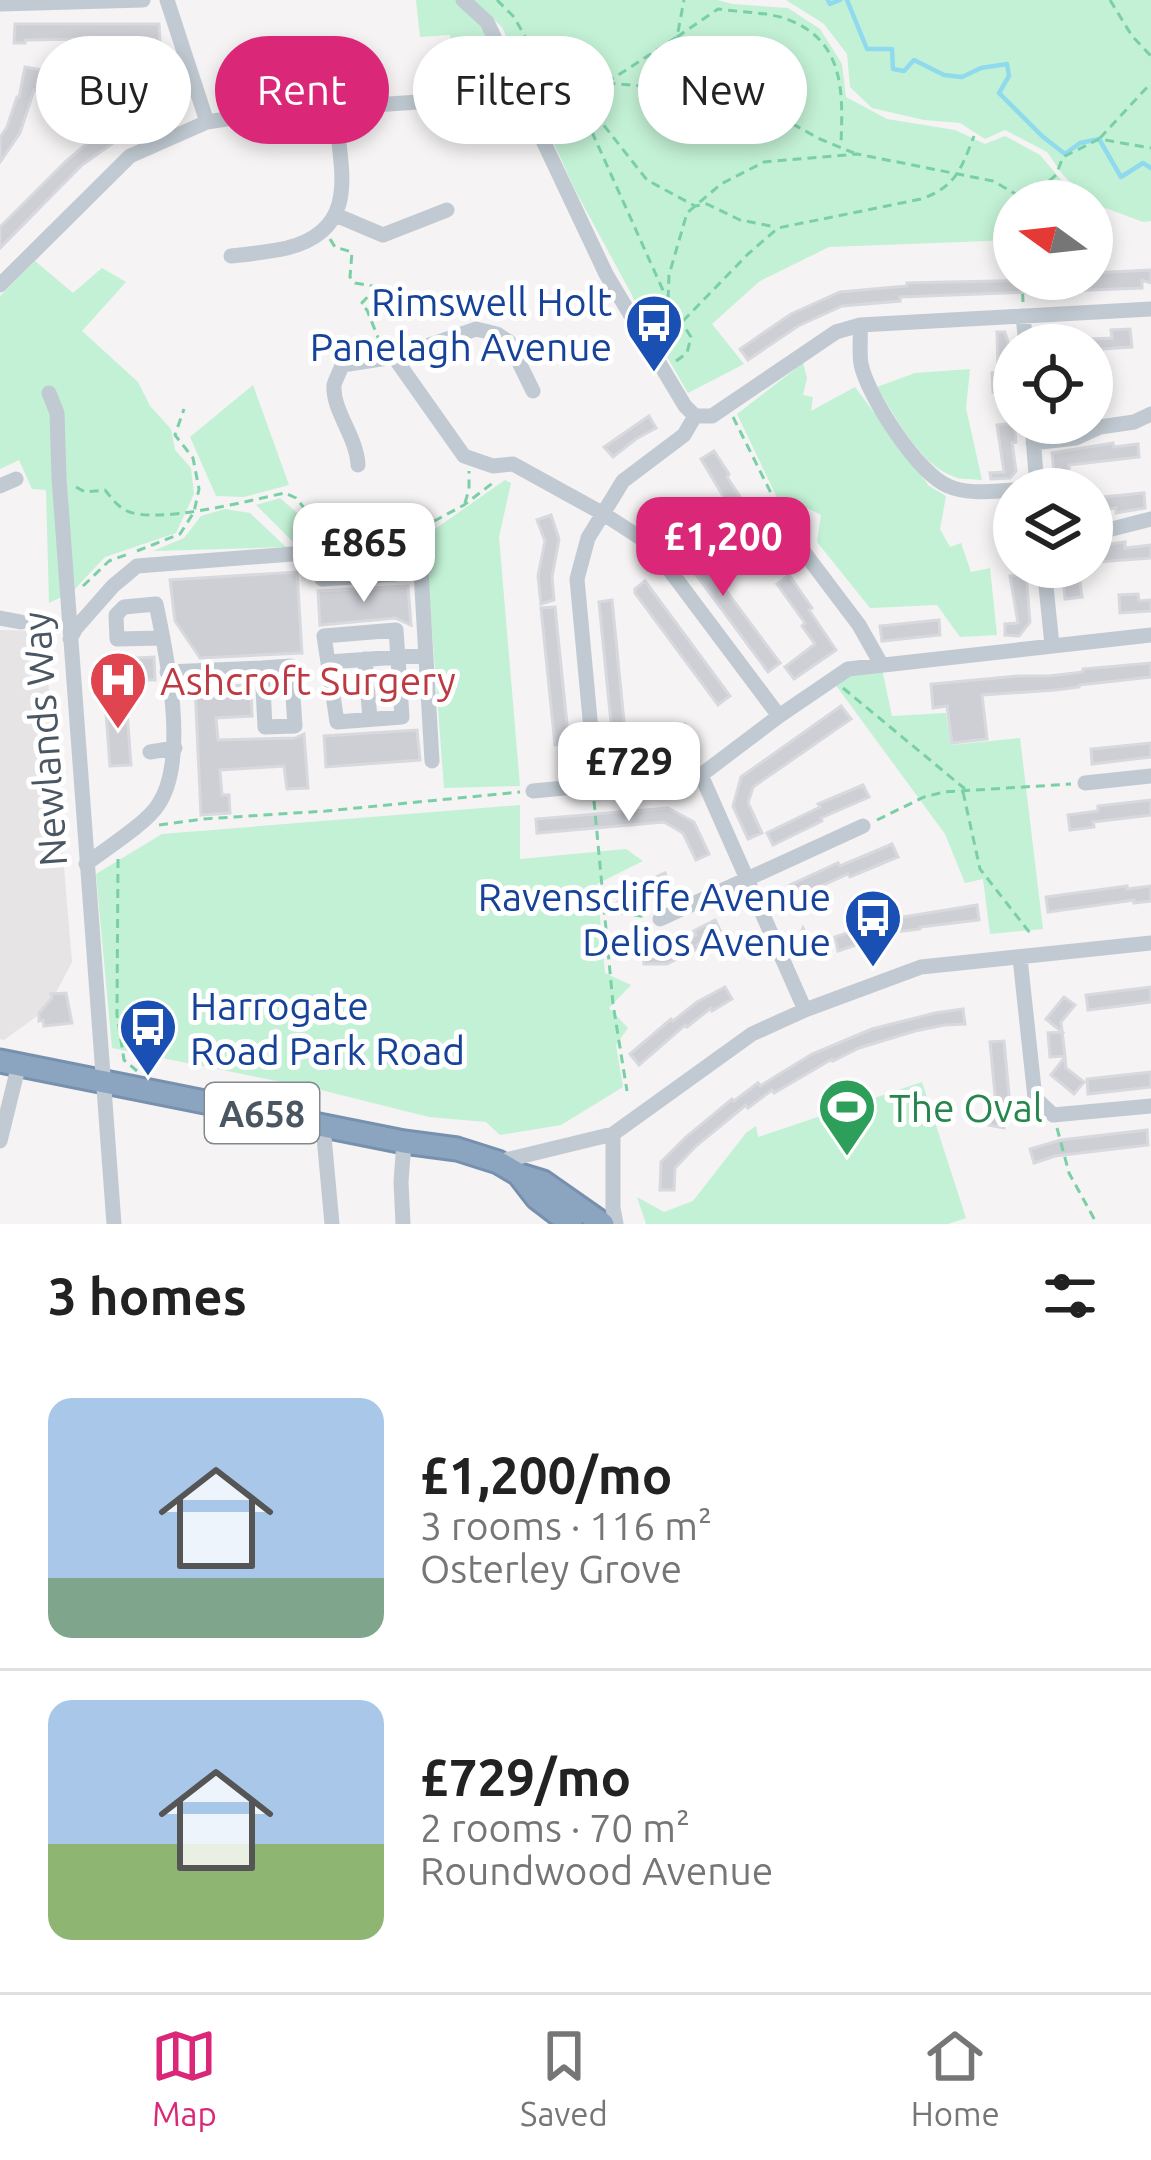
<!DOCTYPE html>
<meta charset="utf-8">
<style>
body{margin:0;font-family:Ubuntu,sans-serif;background:#f2f2f2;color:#222;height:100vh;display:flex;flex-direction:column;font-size:45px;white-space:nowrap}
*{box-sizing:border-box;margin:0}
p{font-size:39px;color:#767676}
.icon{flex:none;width:66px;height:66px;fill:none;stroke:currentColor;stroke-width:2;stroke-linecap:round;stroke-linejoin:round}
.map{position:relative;height:1224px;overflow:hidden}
.sheet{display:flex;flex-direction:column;background:#fff;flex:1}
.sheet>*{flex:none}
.banner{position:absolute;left:36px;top:36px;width:1080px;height:108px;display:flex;gap:24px}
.needle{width:78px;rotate:285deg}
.controls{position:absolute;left:993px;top:180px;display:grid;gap:24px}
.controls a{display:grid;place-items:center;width:120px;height:120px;border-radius:50%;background:#fff;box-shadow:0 6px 18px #0003;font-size:60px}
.price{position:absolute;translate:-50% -102px;padding:0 27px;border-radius:24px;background:#fff;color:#222;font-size:39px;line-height:78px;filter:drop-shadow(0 3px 6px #0008)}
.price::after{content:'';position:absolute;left:50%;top:72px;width:36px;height:27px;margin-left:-18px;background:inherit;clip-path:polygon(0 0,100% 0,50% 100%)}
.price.current{background:#db2777;color:#fff}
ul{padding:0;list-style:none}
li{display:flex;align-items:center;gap:36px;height:300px;padding:0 48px}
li+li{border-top:3px solid #e0e0e0}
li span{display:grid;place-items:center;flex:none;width:336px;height:240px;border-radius:24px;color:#555}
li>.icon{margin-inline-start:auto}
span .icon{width:144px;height:144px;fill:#fffc;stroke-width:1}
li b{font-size:51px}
h2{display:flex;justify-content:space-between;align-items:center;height:144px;padding:0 48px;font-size:51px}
.pill{padding:0 42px;border-radius:54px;background:#fff;box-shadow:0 6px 18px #0003;font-size:42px;line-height:108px}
.pill.current{background:#db2777;color:#fff}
.tab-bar{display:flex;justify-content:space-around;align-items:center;height:168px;border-top:3px solid #e0e0e0;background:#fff;font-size:33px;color:#767676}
.tab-bar a{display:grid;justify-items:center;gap:6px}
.tab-bar .current{color:#db2777}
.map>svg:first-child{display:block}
.education{fill:#e6e4e5}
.green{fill:#c3f1d5}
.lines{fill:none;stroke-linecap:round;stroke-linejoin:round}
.stream{stroke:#90daee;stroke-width:4.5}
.building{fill:#cdcfd5;stroke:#d7d9de;stroke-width:3}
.highway-casing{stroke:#7690ad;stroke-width:27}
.path{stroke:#7ad0a6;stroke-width:3;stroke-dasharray:9 6;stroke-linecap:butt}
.minor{stroke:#c1cad2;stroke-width:15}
.highway{stroke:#8ba5c1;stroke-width:21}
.labels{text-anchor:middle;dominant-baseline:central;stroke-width:10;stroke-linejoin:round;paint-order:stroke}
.shield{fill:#fff;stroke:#808990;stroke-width:3}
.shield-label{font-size:36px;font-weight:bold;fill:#4a5661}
.transit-label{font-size:39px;fill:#164399;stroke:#fff;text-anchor:end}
.health-label{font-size:39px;fill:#be3a42;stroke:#fff;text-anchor:start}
.street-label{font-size:39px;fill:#4a5661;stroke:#fff}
.leisure-label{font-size:39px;fill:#27864d;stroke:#fff;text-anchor:start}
</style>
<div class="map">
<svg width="1151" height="1224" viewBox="0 0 1151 1224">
<rect width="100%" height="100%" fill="#f5f3f3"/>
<!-- education -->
<path class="education" d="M 0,630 L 44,631 L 72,962 L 48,1008 L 4,1040 L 0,1039 Z"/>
<!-- green -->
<path class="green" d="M 416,0 L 463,0 L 487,22 L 522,95 L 457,98 L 450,35 L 420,37 Z
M 471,0 L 718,0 L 732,4 L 788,8 L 820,29 L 842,64 L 846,97 L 887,119 L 955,130 L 985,144 L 1005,136 L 1040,155 L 1079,201 L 1014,201 L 1014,240 L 829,247 L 760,281 L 712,324 L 744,364 L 688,393 L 640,310 L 574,188 L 502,27 Z
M 728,0 L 1151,0 L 1151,221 L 1143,222 L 1092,203 L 1063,175 L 1047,152 L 1005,130 L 985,139 L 960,123 L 924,120 L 872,108 L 850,87 L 847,54 L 824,24 L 786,0 Z
M 35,261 L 73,293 L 102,268 L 126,282 L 82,331 L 138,382 L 150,406 L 171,429 L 175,450 L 191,468 L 194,494 L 176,533 L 105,557 L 72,592 L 49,603 L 46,490 L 32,489 L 19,460 L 0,469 L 0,296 Z
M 803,363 L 807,378 L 803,395 L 813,397 L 811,411 L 855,387 L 929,486 L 946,496 L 940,529 L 950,547 L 961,543 L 971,572 L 990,568 L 997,635 L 960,637 L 937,605 L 870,608 L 817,542 L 821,515 L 791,500 L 783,510 L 737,414 Z
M 970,369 L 966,408 L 982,480 C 973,479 960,480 952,476 C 918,462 896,417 877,387 L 915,373 Z
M 253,385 L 289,485 L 244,497 L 216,496 L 190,437 Z
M 505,480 L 511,483 L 499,537 L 520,786 L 444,788 L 425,536 Z
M 280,498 L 332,543 L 293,542 L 256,505 Z
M 225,509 L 250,513 L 286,547 L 153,551 L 184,538 L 201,516 Z
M 881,664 L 892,716 L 946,713 L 951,745 L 1020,738 L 1043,929 L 990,934 L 983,879 L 965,883 L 945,834 L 832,680 Z
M 520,805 L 520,859 L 626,849 L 643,861 L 597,884 L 605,973 L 631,985 L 609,1008 L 628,1028 L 616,1045 L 623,1087 L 561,1125 L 500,1135 L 486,1122 L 429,1117 L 317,1089 L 112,1048 L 96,874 L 162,834 Z
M 922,1082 L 966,1218 L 948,1224 L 646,1224 L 637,1197 L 664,1212 L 693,1201 L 746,1133 L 756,1126 L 758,1137 Z"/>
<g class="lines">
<!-- stream -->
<path class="stream" d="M 828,0 L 830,4 L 840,0
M 847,0 L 867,49 L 892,49 L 893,69 L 904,71 L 914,60 L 944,75 L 962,77 L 981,68 L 1007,64 L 1009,76 L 999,93 L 1042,136 L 1065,154 L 1080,143 L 1099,139 L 1121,177 L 1143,163 L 1151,168"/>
</g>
<!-- building -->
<path class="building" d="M 15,24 L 159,24 L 160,42 L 149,42 L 149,38 L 25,40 L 25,43 L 14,43 Z
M 25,67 L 42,70 L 39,91 L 34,90 L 20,133 L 0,162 L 0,137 L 7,127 L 17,97 L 19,97 Z
M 160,99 L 166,112 L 133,129 L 82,165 L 0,248 L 0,227 L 65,162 L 97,135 Z
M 1151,270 L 1151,283 L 1142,280 L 1142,288 L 900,297 L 900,301 L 842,306 L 798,326 L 748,360 L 740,349 L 791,314 L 840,292 L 907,286 L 907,283 L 1092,279 L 1092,273 Z
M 1130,329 L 1132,347 L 1102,349 L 1102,354 L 1092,355 L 1092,339 L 1112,338 L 1111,330 Z
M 997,332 L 1005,332 L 1008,342 L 1010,390 L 993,392 L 992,373 L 998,372 Z
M 649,416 L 656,428 L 636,439 L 613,457 L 604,447 Z
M 1014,423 L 1016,442 L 1012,443 L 1016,471 L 1010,478 L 991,479 L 990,473 L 1004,472 L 997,425 Z
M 1113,443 L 1114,447 L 1138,444 L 1139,457 L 1069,465 L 1070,489 L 1056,489 L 1052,453 Z
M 714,451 L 729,474 L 727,477 L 743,501 L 741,503 L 756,526 L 745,533 L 701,459 Z
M 1144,493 L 1145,508 L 1116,513 L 1116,508 L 1092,511 L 1092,498 Z
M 551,515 L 559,539 L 552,577 L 554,600 L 541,604 L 538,576 L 545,541 L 537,520 Z
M 677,525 L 780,663 L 768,672 L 666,534 Z
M 1125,542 L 1125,548 L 1151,545 L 1151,558 L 1097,562 L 1095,546 Z
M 1062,567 L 1078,567 L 1082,597 L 1065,599 Z
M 297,572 L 302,653 L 200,658 L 175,621 L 170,580 Z
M 1026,574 L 1030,622 L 1019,636 L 1005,635 L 1005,624 L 1018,623 L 1010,576 Z
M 789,575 L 812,608 L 809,610 L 836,650 L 794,679 L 785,667 L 815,644 L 802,626 L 805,623 L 777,584 Z
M 645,581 L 730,696 L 718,705 L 635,593 L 635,589 Z
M 408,586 L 411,625 L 395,618 L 320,625 L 318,591 Z
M 1138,594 L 1139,601 L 1151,600 L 1151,611 L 1120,613 L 1119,595 Z
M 612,600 L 626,742 L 613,743 L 599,602 Z
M 555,607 L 569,744 L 555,745 L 541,608 Z
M 939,620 L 940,635 L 882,641 L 880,626 Z
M 154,657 L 155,680 L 138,680 L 139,697 L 126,698 L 131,765 L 110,766 L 102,660 Z
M 1151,663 L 1151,677 L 1079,685 L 1079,687 L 1055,690 L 982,695 L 987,739 L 952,743 L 947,706 L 933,708 L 931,684 L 1019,676 L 1049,676 L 1083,672 L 1083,669 Z
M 251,685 L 252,716 L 216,718 L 218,740 L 295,738 L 304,734 L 308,788 L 287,789 L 284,766 L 220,770 L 222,795 L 229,795 L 230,813 L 201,815 L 195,687 Z
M 841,706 L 851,719 L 753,787 L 748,803 L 762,833 L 748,839 L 733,806 L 741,777 Z
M 685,724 L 691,738 L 655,754 L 656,759 L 632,761 L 631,747 L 664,745 L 660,735 Z
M 417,730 L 420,760 L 326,767 L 324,736 Z
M 1151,743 L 1151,757 L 1092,764 L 1091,749 Z
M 863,785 L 869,797 L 821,818 L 822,821 L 773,845 L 767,833 L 820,807 L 818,804 Z
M 1151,800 L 1151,815 L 1093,822 L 1094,827 L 1070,830 L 1068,815 L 1098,811 L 1098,806 Z
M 668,808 L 694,822 L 709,854 L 696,860 L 683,833 L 664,822 L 537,833 L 536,819 Z
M 892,844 L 898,857 L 850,877 L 848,874 L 796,897 L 790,885 L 838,863 L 840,866 Z
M 665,873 L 670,886 L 649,896 L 648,893 L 626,913 L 617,903 L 633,887 Z
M 1127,886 L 1127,889 L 1151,886 L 1151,901 L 1134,903 L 1134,900 L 1048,912 L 1046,897 Z
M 977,905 L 979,920 L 920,927 L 920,929 L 895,932 L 838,951 L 835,937 L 891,919 Z
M 715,920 L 721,932 L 697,945 L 699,948 L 667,964 L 644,964 L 643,950 L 674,950 L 672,945 L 696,935 L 694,931 Z
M 803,928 L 807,936 L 828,943 L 823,957 L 796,948 Z
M 725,987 L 732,999 L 712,1011 L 711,1008 L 687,1027 L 685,1025 L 639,1065 L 630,1054 L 671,1019 L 673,1021 L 697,1002 Z
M 1151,987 L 1151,1002 L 1088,1010 L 1086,995 Z
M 66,993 L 72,1023 L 44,1026 L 43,1020 L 39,1021 L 39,1013 L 52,998 L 51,994 Z
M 1064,997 L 1075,1005 L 1061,1022 L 1065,1056 L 1050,1057 L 1048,1033 L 1062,1032 L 1046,1019 Z
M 963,1009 L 965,1024 L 944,1025 L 915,1031 L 859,1048 L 833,1061 L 832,1059 L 774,1093 L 772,1090 L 748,1108 L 746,1105 L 696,1146 L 675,1168 L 674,1190 L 660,1190 L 661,1162 L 686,1137 L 732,1099 L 734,1101 L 758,1083 L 760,1086 L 812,1054 L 872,1029 L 935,1013 Z
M 1004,1041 L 1009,1095 L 1004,1128 L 989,1125 L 993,1104 L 996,1105 L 990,1042 Z
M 1065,1057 L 1066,1068 L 1084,1082 L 1074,1094 L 1051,1075 Z
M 1151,1072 L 1151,1087 L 1088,1094 L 1087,1079 Z
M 1147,1130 L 1148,1145 L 1055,1156 L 1034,1163 L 1030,1149 L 1061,1140 Z"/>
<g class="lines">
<defs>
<path id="highway" d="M 0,1061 L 404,1142 L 457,1149 L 498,1162 L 520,1175 L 543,1182 L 603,1224
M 520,1176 L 537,1198 L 571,1224"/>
</defs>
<!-- highway casing -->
<use href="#highway" class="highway-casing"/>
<!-- path -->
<path class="path" d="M 497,0 L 514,17 L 532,49 L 570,83 L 666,297
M 1110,0 L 1132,36 L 1151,56
M 677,37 L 718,9 C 738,12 764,12 784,18 C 845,39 843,91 841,144
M 606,83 L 677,37 L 684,0
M 533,87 L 555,79 L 667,88 L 729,89 L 820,139 L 854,153
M 576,90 L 647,180 L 695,206 L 707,204 L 740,220 L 776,227
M 1100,138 L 1151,83
M 1026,200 L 1056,175 L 1063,157 L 1099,139 L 1151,148
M 330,239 L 335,247 L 352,252 L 350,277 L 355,283 L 372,286 L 371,293 L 361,304 L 367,310 L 381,345
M 1022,279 L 1023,302
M 683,321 L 748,254 L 778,228 L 921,199 C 956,187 961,169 974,136
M 676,361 L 687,353 L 691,337 L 668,301 L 669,275 L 687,213 L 721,184 L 764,162 L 857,154 L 993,181 L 1026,200
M 733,417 L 785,521
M 76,487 L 85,492 L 105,490 C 111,497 116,505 125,510 C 154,526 250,500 285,493 L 296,498 L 322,530 L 350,535 L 414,532 L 464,505 L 494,482
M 465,503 L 469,489 L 469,471
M 137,551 L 180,534 L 194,512 L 199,489 L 193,458 L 175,435 L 184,409
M 83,586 L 109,561 L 128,554
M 843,688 L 965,789
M 963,792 L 980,869 L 1030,933
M 594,801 L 613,1004 L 627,1091
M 877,820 L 924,797 L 944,792 L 1071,784
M 159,825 L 203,819 L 326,811 L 520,792
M 118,859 L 117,1015 L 124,1060 L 137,1071
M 604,910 L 647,917
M 1057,1128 L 1069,1173 L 1097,1224"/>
<!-- minor -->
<path class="minor" d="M 167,0 L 207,122
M 463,0 L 487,22 L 606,274 L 685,406 L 695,416
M 0,4 L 143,0
M 338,216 L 383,235 L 447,210
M 231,256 C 249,254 269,252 287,248 C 362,229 340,168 335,109
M 0,285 L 130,156 L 207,122 L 271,112 L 522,95
M 1023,316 L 1026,345
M 860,325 C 861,338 859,351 861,364 C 867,395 918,474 948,486 C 968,495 993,491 1014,490
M 394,357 L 464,456 L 493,466 L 513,464 L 602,513 L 650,544 L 779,716
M 49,393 L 57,413 L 59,478 L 114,1224
M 1032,423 L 1037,488
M 1033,443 L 1076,438 L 1100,427 L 1134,422 L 1151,414
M 358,465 C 357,437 332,410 334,385 C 335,381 341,369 342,365 L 394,357 L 476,329 L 497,334 L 509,342 L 533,391
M 0,486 L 16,479
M 801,517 L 794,539 L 859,625 L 881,664
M 1092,534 L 1151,519
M 318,552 L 322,579 L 395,574 L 394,553
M 754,563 L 794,539
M 1044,567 L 1052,645
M 0,618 L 21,622
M 396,630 L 402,717 L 337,722 L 324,636 Z
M 70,639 L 76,628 L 113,586 L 137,566 L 318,552 L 420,554 L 432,761
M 365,659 L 370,719
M 329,662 L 426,655
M 167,672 L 262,668 L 265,727 L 295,726 L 291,666 L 262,668
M 150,752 L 175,748
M 701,775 L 805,1010
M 1085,783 L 1151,776
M 596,784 L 577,579 L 588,538 L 623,481 L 684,435 L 695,416 L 712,416 L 836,332 L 860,325 L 1151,309
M 533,791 L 701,775 L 779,716 L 848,669 L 1151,635
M 86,864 C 105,849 146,824 158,805 C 189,760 167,656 156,604 L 124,607 L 116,615 L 117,639 L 163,638
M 660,919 L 863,826
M 1020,958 L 1035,1098 L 1053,1115 L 1151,1106
M 323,1126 L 332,1224
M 613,1134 L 613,1208 L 616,1224
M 0,1141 L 19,1064
M 498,1162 L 613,1134 L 752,1034 L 805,1010 L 921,967 L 1151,943
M 403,1224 L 401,1182 L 404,1142"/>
<!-- highway -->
<use href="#highway" class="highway"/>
</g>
<!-- icons -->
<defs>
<symbol id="bus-pin" viewBox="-11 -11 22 30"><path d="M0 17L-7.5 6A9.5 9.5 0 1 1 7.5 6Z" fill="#1a4fb4" stroke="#fff"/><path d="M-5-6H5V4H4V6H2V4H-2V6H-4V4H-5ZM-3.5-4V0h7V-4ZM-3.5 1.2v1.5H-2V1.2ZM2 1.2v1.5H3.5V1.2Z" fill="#fff"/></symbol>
<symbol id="hospital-pin" viewBox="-11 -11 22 30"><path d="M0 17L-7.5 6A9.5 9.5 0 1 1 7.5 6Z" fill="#e0444e" stroke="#fff"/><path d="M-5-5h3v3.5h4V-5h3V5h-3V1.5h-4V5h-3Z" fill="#fff"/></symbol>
<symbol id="stadium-pin" viewBox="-11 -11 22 30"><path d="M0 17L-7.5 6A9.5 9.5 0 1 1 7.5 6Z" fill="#2e9e5b" stroke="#fff"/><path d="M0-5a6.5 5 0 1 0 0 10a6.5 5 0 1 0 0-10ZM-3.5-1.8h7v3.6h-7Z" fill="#fff"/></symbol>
</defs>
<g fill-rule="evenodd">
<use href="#bus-pin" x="621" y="290" width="66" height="90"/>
<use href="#hospital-pin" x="85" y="647" width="66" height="90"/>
<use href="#bus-pin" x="840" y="885" width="66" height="90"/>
<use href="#bus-pin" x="115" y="994" width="66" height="90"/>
<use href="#stadium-pin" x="814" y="1074" width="66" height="90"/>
</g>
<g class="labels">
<!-- shield labels -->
<rect class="shield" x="205" y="1083" width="114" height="60" rx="9"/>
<g class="shield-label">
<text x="262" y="1113">A658</text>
</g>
<!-- transit labels -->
<g class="transit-label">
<text x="612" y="301">Rimswell Holt<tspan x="612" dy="45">Panelagh Avenue</tspan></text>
<text x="831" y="896">Ravenscliffe Avenue<tspan x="831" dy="45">Delios Avenue</tspan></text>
<text x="190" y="1005" text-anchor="start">Harrogate<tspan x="190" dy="45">Road Park Road</tspan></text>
</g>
<!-- health labels -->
<g class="health-label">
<text x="160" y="680">Ashcroft Surgery</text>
</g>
<!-- street labels -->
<g class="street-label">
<text transform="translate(44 739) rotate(-94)">Newlands Way</text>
</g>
<!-- leisure labels -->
<g class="leisure-label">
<text x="889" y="1107">The Oval</text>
</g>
</g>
</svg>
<div class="controls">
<a><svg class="needle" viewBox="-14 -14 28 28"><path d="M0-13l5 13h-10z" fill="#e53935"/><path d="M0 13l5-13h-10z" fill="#767676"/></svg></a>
<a><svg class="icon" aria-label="locate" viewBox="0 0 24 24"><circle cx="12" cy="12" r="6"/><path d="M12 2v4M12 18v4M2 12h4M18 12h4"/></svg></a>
<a><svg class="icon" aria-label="layers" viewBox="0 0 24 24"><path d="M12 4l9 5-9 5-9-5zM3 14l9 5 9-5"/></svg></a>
</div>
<b class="price current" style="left:723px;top:599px">£1,200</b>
<b class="price" style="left:364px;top:605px">£865</b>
<b class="price" style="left:629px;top:824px">£729</b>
<div class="banner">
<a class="pill">Buy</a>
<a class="pill current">Rent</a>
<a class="pill">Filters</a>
<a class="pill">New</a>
</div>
</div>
<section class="sheet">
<h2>3 homes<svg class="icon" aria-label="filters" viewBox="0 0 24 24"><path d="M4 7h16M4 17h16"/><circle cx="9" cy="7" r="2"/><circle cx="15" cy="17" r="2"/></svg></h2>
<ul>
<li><span style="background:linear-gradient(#a9c7e8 75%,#7fa58c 0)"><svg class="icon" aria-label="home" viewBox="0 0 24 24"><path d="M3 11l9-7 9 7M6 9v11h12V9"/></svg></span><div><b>£1,200/mo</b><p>3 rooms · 116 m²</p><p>Osterley Grove</p></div></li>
<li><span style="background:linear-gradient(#a9c7e8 60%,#8fb573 0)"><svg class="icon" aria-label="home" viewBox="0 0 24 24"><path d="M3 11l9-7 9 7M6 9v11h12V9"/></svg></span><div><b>£729/mo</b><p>2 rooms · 70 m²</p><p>Roundwood Avenue</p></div></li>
</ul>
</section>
<nav class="tab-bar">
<a class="current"><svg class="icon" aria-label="map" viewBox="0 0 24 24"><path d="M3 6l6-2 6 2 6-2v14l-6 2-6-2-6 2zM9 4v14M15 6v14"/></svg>Map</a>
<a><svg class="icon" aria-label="saved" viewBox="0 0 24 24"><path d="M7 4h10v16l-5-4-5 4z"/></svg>Saved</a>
<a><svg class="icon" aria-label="home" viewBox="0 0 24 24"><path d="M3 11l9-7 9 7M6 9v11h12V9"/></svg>Home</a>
</nav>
